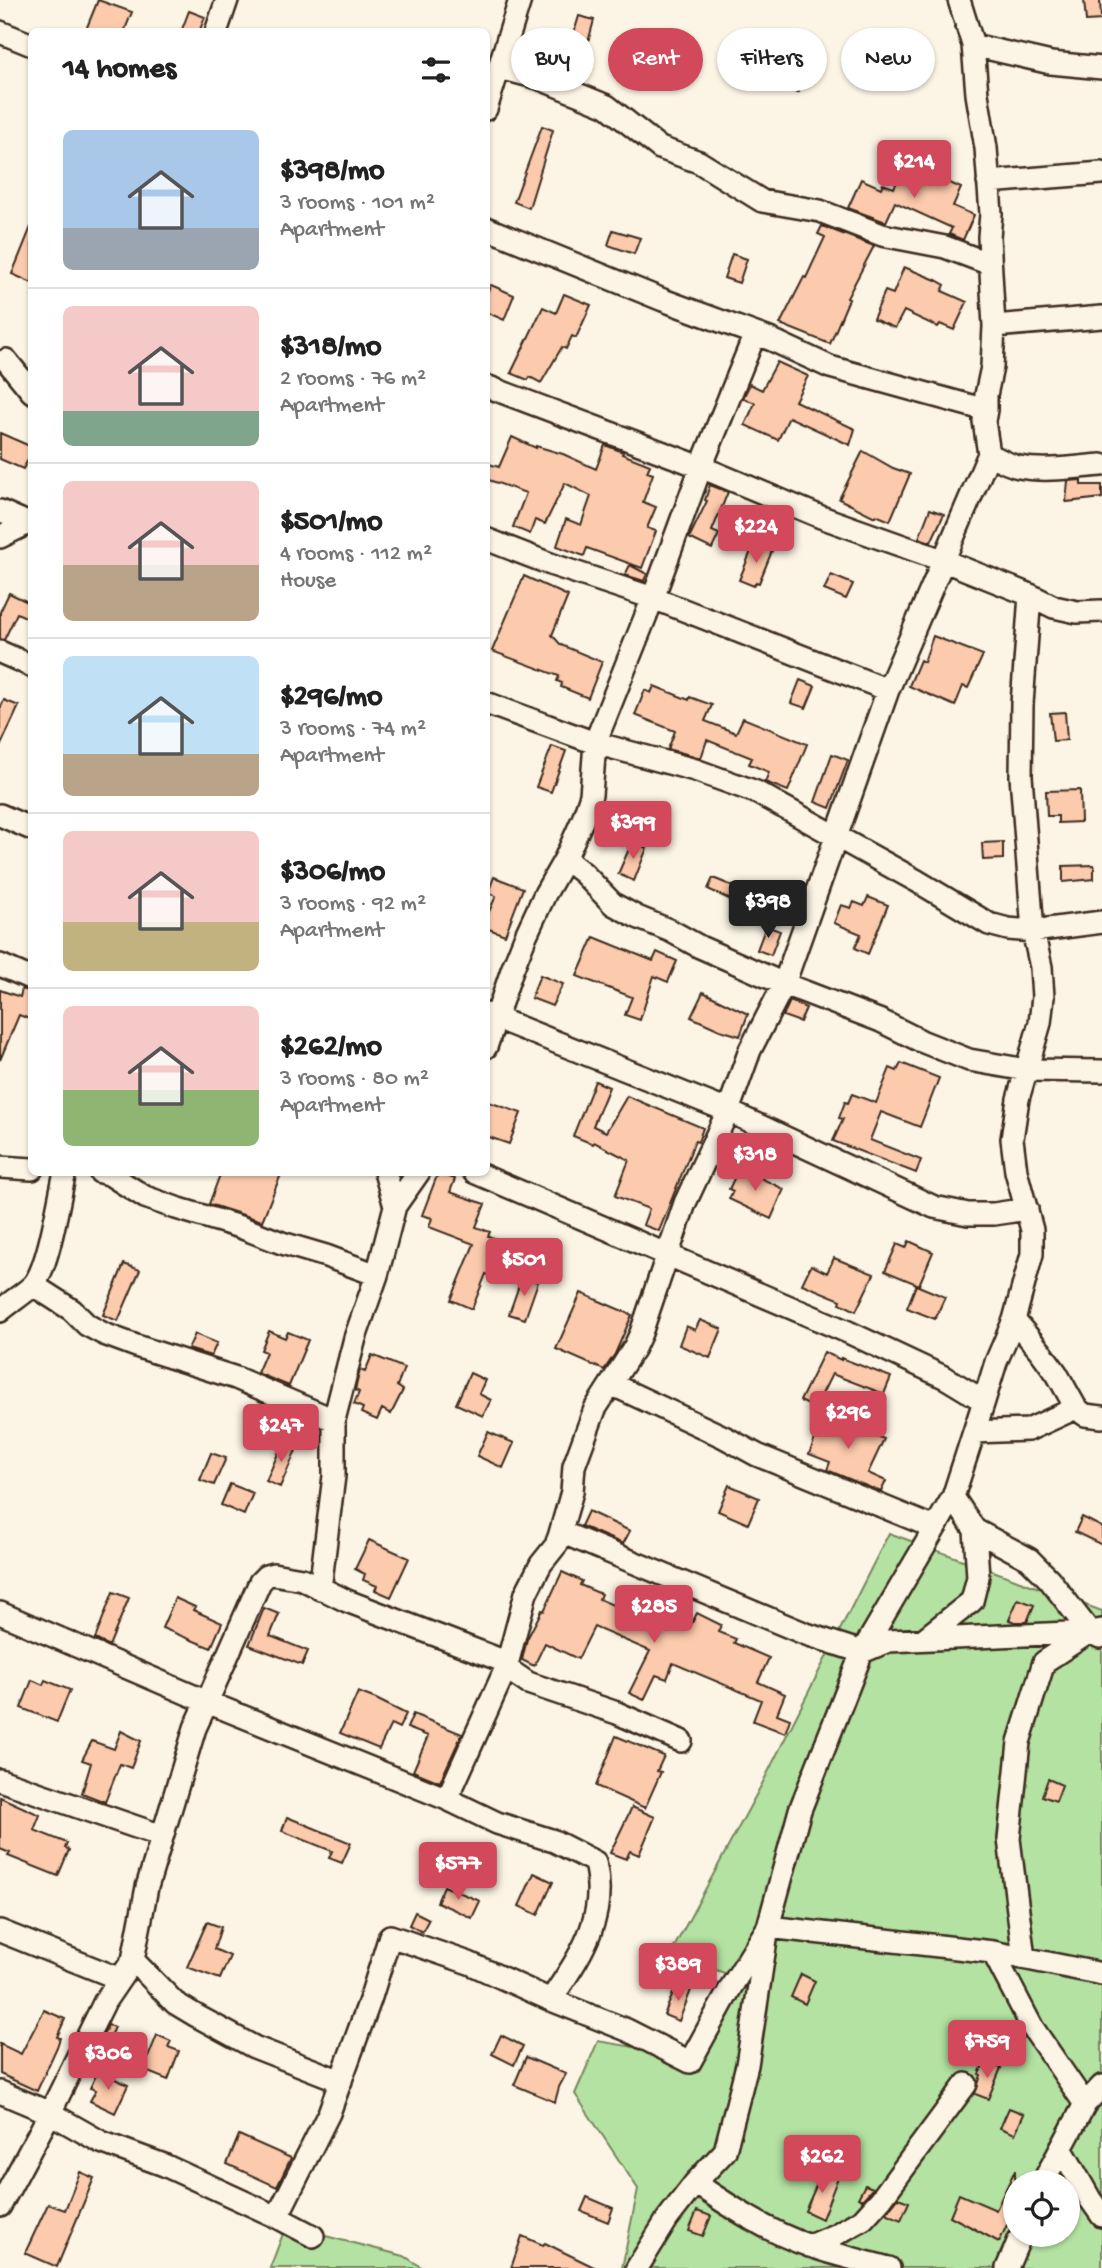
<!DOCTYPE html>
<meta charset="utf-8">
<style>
body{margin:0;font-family:"Gochi Hand",sans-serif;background:#f6f6f6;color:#222;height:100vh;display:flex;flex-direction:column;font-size:26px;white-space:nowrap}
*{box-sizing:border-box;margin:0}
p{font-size:23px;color:#767676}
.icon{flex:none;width:38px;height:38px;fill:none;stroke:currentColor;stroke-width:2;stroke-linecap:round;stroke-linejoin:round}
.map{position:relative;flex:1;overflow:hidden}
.side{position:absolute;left:28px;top:28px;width:462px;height:1148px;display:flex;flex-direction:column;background:#fff;border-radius:10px;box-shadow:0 2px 5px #0004}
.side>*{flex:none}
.top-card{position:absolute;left:511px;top:28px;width:485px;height:63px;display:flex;gap:14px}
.buttons{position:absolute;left:1003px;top:2170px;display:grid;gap:14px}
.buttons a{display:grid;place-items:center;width:77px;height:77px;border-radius:50%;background:#fff;box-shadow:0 2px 5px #0004;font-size:35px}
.price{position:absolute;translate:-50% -60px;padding:0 16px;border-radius:7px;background:#d1495b;color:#fff;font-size:23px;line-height:46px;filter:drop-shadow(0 2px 4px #0008)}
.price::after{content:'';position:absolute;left:50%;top:42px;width:21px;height:16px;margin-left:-10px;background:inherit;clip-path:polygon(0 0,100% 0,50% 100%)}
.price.selected{background:#222;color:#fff}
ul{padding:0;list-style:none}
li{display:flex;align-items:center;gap:21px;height:175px;padding:0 35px}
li+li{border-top:2px solid #e0e0e0}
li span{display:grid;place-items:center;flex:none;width:196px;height:140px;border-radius:10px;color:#555}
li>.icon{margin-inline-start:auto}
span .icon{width:84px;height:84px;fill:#fffc;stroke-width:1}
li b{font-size:30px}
h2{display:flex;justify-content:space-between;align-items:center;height:84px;padding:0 35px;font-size:30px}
.tag{padding:0 24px;border-radius:32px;background:#fff;box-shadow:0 2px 5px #0004;font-size:24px;line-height:63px}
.tag.selected{background:#d1495b;color:#fff}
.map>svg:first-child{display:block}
.green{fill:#b3e2a2;stroke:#778660;stroke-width:2;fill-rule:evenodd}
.building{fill:#fccaac;stroke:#3b2a1e;stroke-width:2}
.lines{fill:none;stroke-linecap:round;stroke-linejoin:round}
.minor-casing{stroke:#3b2a1e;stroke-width:26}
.minor{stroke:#fcf5e5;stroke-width:21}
</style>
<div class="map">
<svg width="1102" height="2268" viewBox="0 0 1102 2268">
<rect width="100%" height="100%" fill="#fcf5e5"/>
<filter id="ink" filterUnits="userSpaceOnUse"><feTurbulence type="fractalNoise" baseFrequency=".0143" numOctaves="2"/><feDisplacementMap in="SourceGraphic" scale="14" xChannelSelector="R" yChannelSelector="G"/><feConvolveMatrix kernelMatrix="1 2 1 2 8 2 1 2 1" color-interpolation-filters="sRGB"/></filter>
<g filter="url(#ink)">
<!-- green -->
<path class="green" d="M 889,1533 L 1102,1611 L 1102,2268 L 622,2268 L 638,2189 L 575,2094 L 598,2041 L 693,2057 L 727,1974 L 671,1953 L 762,1784 ZM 1015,2182 L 1068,2182 L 1068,2235 L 1015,2235 Z
M 286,2226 L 404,2256 L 423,2268 L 270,2268 Z"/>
<!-- building -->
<path class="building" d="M 98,0 L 132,12 L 124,32 L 85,32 Z
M 1084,0 L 1100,0 L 1101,20 L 1086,21 Z
M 189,11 L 205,17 L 199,32 L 181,32 Z
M 579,16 L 594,20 L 586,50 L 588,51 L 581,71 L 559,65 L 567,45 L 570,46 Z
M 764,68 L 802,75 L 799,92 L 761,86 Z
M 542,126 L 553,130 L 529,208 L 514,202 Z
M 906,163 L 961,188 L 953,206 L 974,215 L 963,240 L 949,234 L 952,228 L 895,202 L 886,222 L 848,208 L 861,179 L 881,188 L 883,184 L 894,188 Z
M 822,226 L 874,246 L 847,298 L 849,299 L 830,344 L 780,324 L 804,277 L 806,278 L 825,237 L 818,234 Z
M 31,227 L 32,227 L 32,283 L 12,274 Z
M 613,230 L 640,238 L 634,254 L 608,245 Z
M 732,254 L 747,259 L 739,283 L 724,278 Z
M 904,267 L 936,280 L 945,285 L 942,291 L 967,302 L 954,330 L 940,324 L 938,327 L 904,311 L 895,328 L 873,319 L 885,291 L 893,294 Z
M 491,285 L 514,295 L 504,320 L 486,312 L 486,295 Z
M 564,294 L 591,305 L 576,338 L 572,336 L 566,349 L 562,347 L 541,383 L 530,377 L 528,380 L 511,373 L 543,307 L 556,313 Z
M 777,362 L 808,376 L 795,401 L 855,429 L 850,445 L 789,417 L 778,440 L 745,425 L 755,403 L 743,398 L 750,384 L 762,390 Z
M 0,433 L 32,447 L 32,452 L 23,469 L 0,459 Z
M 512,437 L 536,448 L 536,446 L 563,454 L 596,469 L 605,445 L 623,452 L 622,454 L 650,465 L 647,472 L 653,474 L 643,502 L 656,507 L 647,528 L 656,531 L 642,568 L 587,548 L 584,556 L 557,546 L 566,519 L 581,525 L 591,496 L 565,483 L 545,524 L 535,520 L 530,534 L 513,527 L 526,493 L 486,479 L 486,463 L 499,467 Z
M 863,451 L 893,468 L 910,474 L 890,521 L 876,515 L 875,517 L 839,499 Z
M 1081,480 L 1081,485 L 1102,485 L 1102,498 L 1066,502 L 1068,481 Z
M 710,485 L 728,492 L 712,531 L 719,534 L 712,549 L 689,538 L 707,501 L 705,500 Z
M 930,509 L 944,514 L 931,542 L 919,538 Z
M 754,544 L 772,551 L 759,583 L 756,582 L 754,586 L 739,580 Z
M 630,565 L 647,574 L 644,581 L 625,575 Z
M 831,575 L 853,584 L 846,599 L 824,590 Z
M 524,576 L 568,596 L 552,635 L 561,645 L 602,662 L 588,698 L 561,687 L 562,683 L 557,681 L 559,676 L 492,651 Z
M 9,593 L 32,604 L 32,620 L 17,613 L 4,640 L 0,639 L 0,612 Z
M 933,636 L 983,655 L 968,688 L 963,686 L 955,706 L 909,686 L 920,660 L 924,662 Z
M 800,680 L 815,686 L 806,708 L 791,703 Z
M 654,686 L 689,700 L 690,697 L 712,705 L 705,721 L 736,733 L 743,718 L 807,744 L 788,791 L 765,782 L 769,772 L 749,764 L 752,758 L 707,740 L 701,758 L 668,749 L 675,731 L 635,715 L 645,690 L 651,693 Z
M 4,700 L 19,706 L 0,747 L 0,709 Z
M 1065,712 L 1067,740 L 1053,741 L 1050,713 Z
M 552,746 L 566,751 L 551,792 L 536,787 Z
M 832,754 L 848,760 L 830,808 L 815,802 Z
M 1080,790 L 1081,822 L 1058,823 L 1058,816 L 1047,816 L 1046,791 Z
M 632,842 L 647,848 L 634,881 L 618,874 Z
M 1003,842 L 1003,859 L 983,860 L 982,843 Z
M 1094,865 L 1094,879 L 1063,882 L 1063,866 Z
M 494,877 L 523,888 L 505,935 L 486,928 L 486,918 L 496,896 L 488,893 Z
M 713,878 L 769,901 L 769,899 L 786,905 L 778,923 L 734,904 L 735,902 L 708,889 Z
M 868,897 L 888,905 L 868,954 L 855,948 L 861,934 L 834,923 L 841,905 L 851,908 L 854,902 L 864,906 Z
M 766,926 L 780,931 L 771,955 L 757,950 Z
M 594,937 L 653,961 L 657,952 L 677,961 L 668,982 L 654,976 L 640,1020 L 625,1015 L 632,997 L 577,976 Z
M 540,975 L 563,984 L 552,1006 L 531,998 Z
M 22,989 L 32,992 L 32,1020 L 19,1015 L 0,1060 L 0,990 L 20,997 Z
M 703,992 L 748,1014 L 740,1036 L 720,1030 L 691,1017 Z
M 790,1001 L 806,1008 L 800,1022 L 783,1016 Z
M 901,1063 L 939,1078 L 920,1127 L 881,1112 L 870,1140 L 921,1160 L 916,1173 L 833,1141 L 843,1119 L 839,1118 L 845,1102 L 848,1103 L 852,1094 L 876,1103 L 890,1068 L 897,1071 Z
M 595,1081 L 609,1087 L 593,1126 L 606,1132 L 627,1096 L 703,1128 L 698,1142 L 695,1141 L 659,1231 L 643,1225 L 649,1209 L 615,1196 L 629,1160 L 594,1142 L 593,1144 L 573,1136 Z
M 486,1101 L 521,1113 L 509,1144 L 486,1136 Z
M 745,1148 L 758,1155 L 752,1169 L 738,1163 Z
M 739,1168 L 784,1189 L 771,1219 L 729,1199 L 733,1191 L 729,1189 Z
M 221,1172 L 282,1172 L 262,1221 L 209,1204 Z
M 438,1173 L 455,1179 L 450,1192 L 485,1204 L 476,1227 L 490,1232 L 488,1236 L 506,1242 L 492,1276 L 486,1274 L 472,1309 L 451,1300 L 474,1244 L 429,1227 L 432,1218 L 422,1215 Z
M 909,1241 L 933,1252 L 919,1285 L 885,1271 L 897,1244 L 906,1248 Z
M 834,1258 L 874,1274 L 856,1311 L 840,1303 L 841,1300 L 802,1284 L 811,1265 L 827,1273 Z
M 124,1264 L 140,1270 L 118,1321 L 103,1315 Z
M 522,1277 L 538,1282 L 525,1319 L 509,1314 Z
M 916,1285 L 945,1297 L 935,1319 L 907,1308 Z
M 581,1293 L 632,1315 L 615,1354 L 604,1370 L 556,1349 Z
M 700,1320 L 722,1329 L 710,1358 L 679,1345 L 686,1326 L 695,1330 Z
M 269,1331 L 285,1338 L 288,1332 L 308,1340 L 289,1386 L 257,1373 L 266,1352 L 261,1350 Z
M 195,1334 L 217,1343 L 211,1356 L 188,1349 Z
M 824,1352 L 841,1360 L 841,1358 L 891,1377 L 884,1394 L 832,1374 L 815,1408 L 800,1401 Z
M 372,1355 L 404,1368 L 397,1386 L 403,1390 L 391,1414 L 382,1409 L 377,1420 L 361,1413 L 363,1408 L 354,1404 L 359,1392 L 355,1390 L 360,1370 L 365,1372 Z
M 470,1373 L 485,1380 L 479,1394 L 491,1400 L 483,1416 L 456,1404 Z
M 825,1414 L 884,1439 L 868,1473 L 886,1481 L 881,1492 L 827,1470 L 830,1462 L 809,1454 Z
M 488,1432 L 514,1443 L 503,1468 L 477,1456 Z
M 283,1442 L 297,1448 L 280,1487 L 266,1481 Z
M 211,1453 L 226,1458 L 214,1485 L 200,1480 Z
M 230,1484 L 253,1493 L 244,1515 L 221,1505 Z
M 729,1485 L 759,1498 L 748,1524 L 718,1511 Z
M 588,1511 L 630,1531 L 623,1544 L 581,1526 Z
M 1082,1517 L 1102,1527 L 1102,1545 L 1075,1532 Z
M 369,1540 L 409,1558 L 391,1597 L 375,1590 L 377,1586 L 363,1580 L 365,1574 L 355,1569 Z
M 562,1572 L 582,1581 L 580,1585 L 601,1594 L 599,1599 L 629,1612 L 632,1607 L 665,1621 L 669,1612 L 692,1623 L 697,1613 L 721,1625 L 718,1632 L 736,1639 L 734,1643 L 769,1658 L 758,1682 L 785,1694 L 777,1714 L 790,1719 L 785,1733 L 753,1721 L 761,1700 L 673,1663 L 667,1679 L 656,1675 L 644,1700 L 629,1693 L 650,1651 L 594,1627 L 578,1659 L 545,1643 L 534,1666 L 522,1660 L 527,1639 L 542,1610 L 544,1611 Z
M 113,1592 L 129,1598 L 109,1646 L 95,1639 Z
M 175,1598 L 195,1607 L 193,1610 L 222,1623 L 211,1648 L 162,1628 Z
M 1018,1599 L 1034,1605 L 1027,1622 L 1015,1622 L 1009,1620 Z
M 264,1608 L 279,1614 L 270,1636 L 308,1651 L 302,1665 L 249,1645 Z
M 32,1680 L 43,1685 L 45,1680 L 70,1690 L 57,1722 L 21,1708 Z
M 358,1692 L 376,1699 L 406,1714 L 399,1728 L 391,1724 L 379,1749 L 340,1733 Z
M 413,1714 L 462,1734 L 440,1782 L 413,1771 L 428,1736 L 407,1728 Z
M 121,1731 L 141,1741 L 131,1768 L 120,1764 L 105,1802 L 82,1793 L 91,1763 L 82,1760 L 92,1741 L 114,1749 Z
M 616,1736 L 664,1756 L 657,1771 L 661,1772 L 645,1808 L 596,1786 Z
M 1048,1779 L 1062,1785 L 1056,1801 L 1042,1796 Z
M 0,1797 L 40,1815 L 34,1830 L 67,1843 L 65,1848 L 69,1850 L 58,1876 L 8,1856 L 10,1853 L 0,1849 Z
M 632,1807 L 655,1817 L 639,1855 L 630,1851 L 626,1859 L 610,1853 Z
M 287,1817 L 351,1843 L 342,1863 L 329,1858 L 332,1851 L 282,1831 Z
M 534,1873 L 553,1882 L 538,1915 L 519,1906 Z
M 444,1886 L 480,1901 L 472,1918 L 437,1902 Z
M 415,1912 L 429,1919 L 422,1932 L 409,1925 Z
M 207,1922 L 221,1927 L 214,1949 L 230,1956 L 220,1979 L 187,1967 Z
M 801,1974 L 815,1981 L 805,2004 L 791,1997 Z
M 677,1984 L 691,1990 L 679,2021 L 664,2015 Z
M 44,2010 L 65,2019 L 57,2037 L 60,2038 L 57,2047 L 37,2091 L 0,2074 L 0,2044 L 21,2054 Z
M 108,2025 L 114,2027 L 105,2048 L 98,2045 Z
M 157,2035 L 171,2041 L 168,2047 L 179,2051 L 168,2080 L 143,2070 Z
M 501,2035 L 523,2046 L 514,2065 L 492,2054 Z
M 526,2057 L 566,2074 L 559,2087 L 555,2102 L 514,2085 Z
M 985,2061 L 1001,2068 L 988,2099 L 975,2094 L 981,2075 L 979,2074 Z
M 98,2071 L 128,2085 L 115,2113 L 90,2101 L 96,2090 L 90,2088 Z
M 1009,2108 L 1024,2114 L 1015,2134 L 1000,2128 Z
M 239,2135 L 291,2158 L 277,2187 L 227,2164 Z
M 823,2170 L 838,2177 L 822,2219 L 805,2211 Z
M 1015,2170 L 1015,2208 L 999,2242 L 950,2216 L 959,2194 L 996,2210 Z
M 80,2172 L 94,2178 L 57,2267 L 25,2253 L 48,2204 L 65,2210 Z
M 865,2185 L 873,2188 L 862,2200 L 858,2198 Z
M 587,2197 L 613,2208 L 608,2222 L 581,2211 Z
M 898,2198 L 909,2202 L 901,2220 L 886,2213 Z
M 697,2211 L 711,2216 L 703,2236 L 689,2231 Z
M 522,2236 L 543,2245 L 545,2243 L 596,2268 L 511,2268 Z"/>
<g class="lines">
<defs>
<path id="minor" d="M 959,0 L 973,45 L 977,94 L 986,148 L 991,214 L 989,237 L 994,326 L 992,367 L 986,395 L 986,410
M 0,32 L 32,45
M 216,32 L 227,0
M 973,45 L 1051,63 L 1102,68
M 500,68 L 538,78 L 607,106 L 660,148 L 699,162 L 762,201 L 820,211 L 882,235 L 945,247 L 990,264
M 486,109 L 520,0
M 988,182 L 1102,173
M 486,228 L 663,300 L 772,340 L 830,367 L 986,410 L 984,421 L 989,454 C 998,459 1009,465 1019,467 C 1046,472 1076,467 1102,465
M 994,326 L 1102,317
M 6,360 L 32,392
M 486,386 L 701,467 L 821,517 L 942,560 L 1030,595 L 1054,607 L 1077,612 L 1102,611
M 989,454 L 888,690 L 784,984 L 881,1021 L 921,1041 L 969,1060 L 1026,1070 L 1102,1071
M 0,511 L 32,525
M 0,537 L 28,523
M 486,539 L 553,565 L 653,598 L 888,690
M 0,652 L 32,666
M 486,703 L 595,743 L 695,770 L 756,792 L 917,881 L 989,924 L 1008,929 L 1033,931 L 1102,922
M 0,815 L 32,829
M 0,965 L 32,979
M 486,1014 L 728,1111 L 934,1207 L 968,1214 L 994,1214 L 1027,1209
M 486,1047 L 512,970 L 526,935 L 545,894 L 565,859 L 583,819 L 591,795 L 595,743 L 653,598 L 701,467 L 755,334
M 0,1167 L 32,1169
M 100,1172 L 109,1174 L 145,1197 L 176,1208 L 240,1227 L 282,1243 L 326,1256 L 377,1275
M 385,1172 L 395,1206
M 474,1172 L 848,1332 L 946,1378 L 984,1401 L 953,1497 L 935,1528 L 757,1455 L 724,1437 L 611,1384
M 33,1285 L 72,1310 L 87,1325 L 104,1334 L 139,1347 L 236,1378 L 334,1420
M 0,1311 C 10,1302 27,1292 34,1284 C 49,1265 59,1198 65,1172
M 1014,1320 L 1041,1352 L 1057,1374 L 1076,1408 L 1085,1415 L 1102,1417
M 984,1401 L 996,1362 L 1014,1320 L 1032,1254 L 1032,1230 L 1016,1171 L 1012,1139 L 1018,1099 L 1040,1023 L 1043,997 L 1041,967 L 1033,931 L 1021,776 L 1022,704 L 1030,595
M 974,1432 L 1028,1430 L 1076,1408
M 953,1497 L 975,1530 L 1029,1559 L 1049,1579 L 1090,1632 L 1100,1637
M 557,1542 L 561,1532 L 806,1634 L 862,1652 L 888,1641 L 1090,1632 L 1102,1630
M 320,1589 L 334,1476 L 334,1420 L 355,1338 L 377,1275 L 395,1206 L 419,1172
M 0,1613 L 207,1702 L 260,1582 L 266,1576 L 273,1574 L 302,1579 L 347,1601 L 506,1662
M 924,1639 L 972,1601 L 978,1577 L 975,1530
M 506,1668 L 526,1593 L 541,1564 L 557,1544 L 572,1492 L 574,1466 L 595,1409 L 634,1348 L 641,1333 L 685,1203 L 728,1111 L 750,1050 L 784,984 L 700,947 L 671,931 L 637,917 L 613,904 L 583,873 L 565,859
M 0,1780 L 162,1836
M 0,1931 L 120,1979
M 993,1952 L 1032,2027 L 1085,2104
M 1024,1958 L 1009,1839 L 1019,1742 L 1044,1662 L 1088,1633
M 133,1960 L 175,2003 L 195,2015 L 254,2047 L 341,2081
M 551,2000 C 580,1955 608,1919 595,1862 L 554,1841 L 497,1823 L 447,1799 L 506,1668 L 528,1683 L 617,1713 L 681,1741
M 0,2092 L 50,2113 L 101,2142 L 164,2165 L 277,2217
M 1061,2148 L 1090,2199 L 1102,2216
M 1043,2182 L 1085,2104 L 1102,2086
M 695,2183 C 731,2207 768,2232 810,2246 C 836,2255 863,2261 889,2268
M 0,2206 L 50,2113 L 105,2001 L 133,1960 L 147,1887 L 195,1728 L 207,1702 L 447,1799
M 313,2236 L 277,2217 L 329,2113 L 370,2000 L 390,1936 L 469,1963 L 551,2000 L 627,2030 L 690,2062 L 731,1987 L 768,1927 L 800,1810 L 862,1652 L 935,1528
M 809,2246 L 835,2235 L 863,2219 L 881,2199 L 966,2084
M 637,2268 L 668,2218 L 695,2183 L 725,2151 L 747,2065 L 768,1927 L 993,1952 L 1102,1974
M 1007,2268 L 1021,2235"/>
</defs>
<!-- minor casing -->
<use href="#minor" class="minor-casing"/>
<!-- minor -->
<use href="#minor" class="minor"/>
</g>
</g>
</svg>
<div class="buttons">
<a><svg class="icon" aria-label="locate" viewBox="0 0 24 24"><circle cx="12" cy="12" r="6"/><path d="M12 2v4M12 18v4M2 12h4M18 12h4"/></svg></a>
</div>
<b class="price" style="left:914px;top:200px">$214</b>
<b class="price" style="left:756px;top:565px">$224</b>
<b class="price" style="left:633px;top:861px">$399</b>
<b class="price selected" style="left:768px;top:940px">$398</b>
<b class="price" style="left:755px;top:1193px">$318</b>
<b class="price" style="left:524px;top:1298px">$501</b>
<b class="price" style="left:848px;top:1451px">$296</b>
<b class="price" style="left:281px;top:1464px">$247</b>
<b class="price" style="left:654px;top:1645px">$285</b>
<b class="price" style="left:458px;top:1902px">$577</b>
<b class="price" style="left:678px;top:2003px">$389</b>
<b class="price" style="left:987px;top:2080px">$759</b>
<b class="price" style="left:108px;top:2092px">$306</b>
<b class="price" style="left:822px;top:2195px">$262</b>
<div class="top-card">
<a class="tag">Buy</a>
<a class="tag selected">Rent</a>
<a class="tag">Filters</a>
<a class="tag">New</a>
</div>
<section class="side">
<h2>14 homes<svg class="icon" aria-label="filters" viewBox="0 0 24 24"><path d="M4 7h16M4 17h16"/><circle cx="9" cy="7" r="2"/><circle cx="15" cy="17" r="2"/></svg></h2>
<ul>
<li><span style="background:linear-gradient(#a9c7e8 70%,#9aa5b1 0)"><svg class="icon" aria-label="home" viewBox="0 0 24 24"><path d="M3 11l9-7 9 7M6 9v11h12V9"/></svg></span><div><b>$398/mo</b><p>3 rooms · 101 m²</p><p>Apartment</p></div></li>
<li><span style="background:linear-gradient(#f6c9c9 75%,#7fa58c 0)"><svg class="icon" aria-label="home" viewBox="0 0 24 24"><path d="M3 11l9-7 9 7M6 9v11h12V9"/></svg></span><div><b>$318/mo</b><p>2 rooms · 76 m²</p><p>Apartment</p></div></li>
<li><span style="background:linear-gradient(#f6c9c9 60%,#b9a48a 0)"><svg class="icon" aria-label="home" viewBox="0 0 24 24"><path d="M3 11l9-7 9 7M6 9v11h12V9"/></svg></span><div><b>$501/mo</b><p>4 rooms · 112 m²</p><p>House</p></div></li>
<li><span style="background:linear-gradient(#bfe0f5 70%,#b9a48a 0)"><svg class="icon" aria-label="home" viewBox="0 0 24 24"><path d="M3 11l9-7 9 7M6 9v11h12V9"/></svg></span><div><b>$296/mo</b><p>3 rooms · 74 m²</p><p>Apartment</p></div></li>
<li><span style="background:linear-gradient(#f6c9c9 65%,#c2b280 0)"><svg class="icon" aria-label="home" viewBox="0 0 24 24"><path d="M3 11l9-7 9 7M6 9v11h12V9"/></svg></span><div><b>$306/mo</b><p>3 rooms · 92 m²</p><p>Apartment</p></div></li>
<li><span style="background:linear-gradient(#f6c9c9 60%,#8fb573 0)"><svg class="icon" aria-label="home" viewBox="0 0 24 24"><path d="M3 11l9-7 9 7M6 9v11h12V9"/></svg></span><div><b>$262/mo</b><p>3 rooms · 80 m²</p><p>Apartment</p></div></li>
</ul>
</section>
</div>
